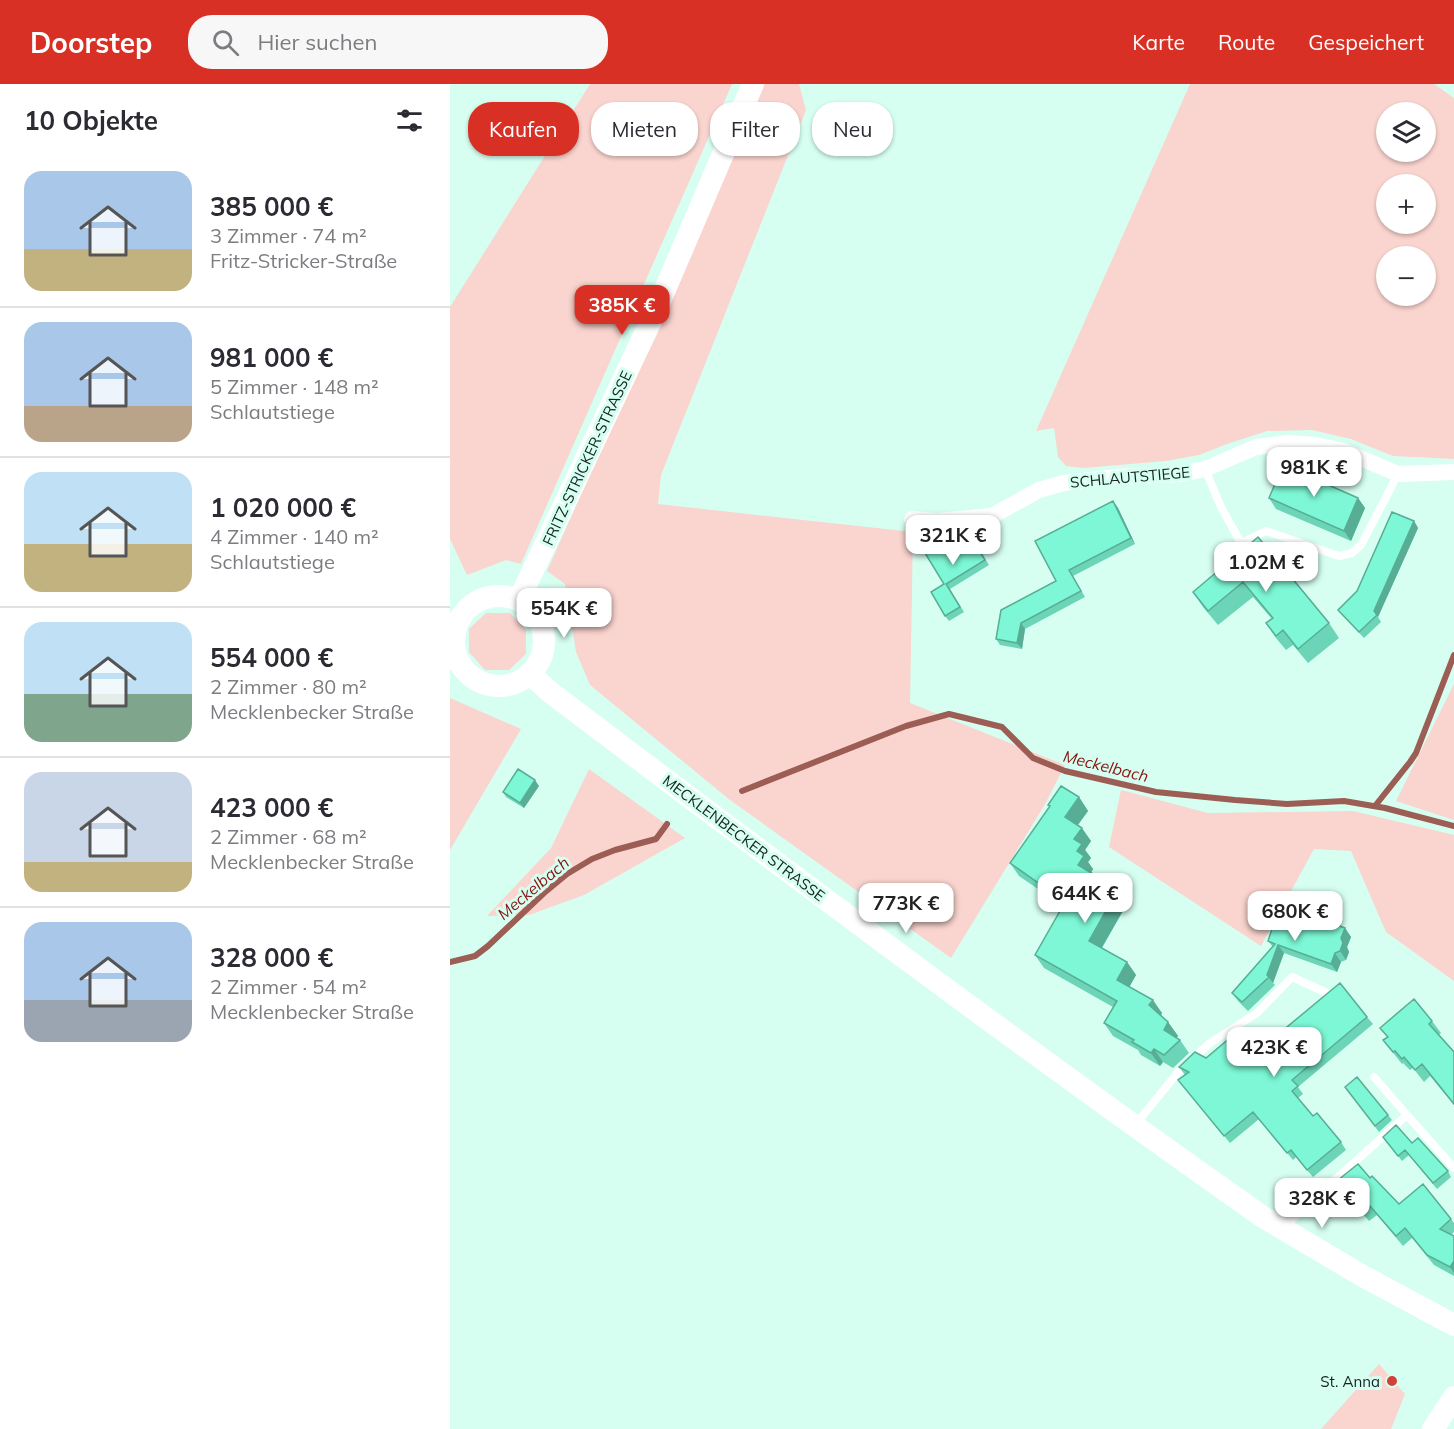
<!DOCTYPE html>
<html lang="de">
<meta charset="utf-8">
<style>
body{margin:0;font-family:Mulish,sans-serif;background:#f7f7f7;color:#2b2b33;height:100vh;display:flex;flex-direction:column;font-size:22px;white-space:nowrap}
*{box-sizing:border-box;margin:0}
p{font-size:20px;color:#7c7c81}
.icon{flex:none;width:33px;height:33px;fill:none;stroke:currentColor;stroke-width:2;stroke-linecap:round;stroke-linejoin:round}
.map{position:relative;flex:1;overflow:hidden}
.panel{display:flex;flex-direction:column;background:#fff;width:450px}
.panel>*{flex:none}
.hud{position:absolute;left:18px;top:18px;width:570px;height:54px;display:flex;gap:12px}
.controls{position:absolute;left:926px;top:18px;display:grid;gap:12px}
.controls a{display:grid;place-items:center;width:60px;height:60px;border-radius:50%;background:#fff;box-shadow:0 2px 4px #0004;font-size:30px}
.price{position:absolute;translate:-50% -51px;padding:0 14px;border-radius:12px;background:#fff;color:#222;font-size:20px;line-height:39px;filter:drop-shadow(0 2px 3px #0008)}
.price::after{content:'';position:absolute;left:50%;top:36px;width:18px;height:14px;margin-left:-9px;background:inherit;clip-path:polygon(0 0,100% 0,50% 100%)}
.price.active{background:#d93025;color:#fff}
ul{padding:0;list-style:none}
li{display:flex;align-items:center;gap:18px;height:150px;padding:0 24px}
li+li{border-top:2px solid #e1e1e2}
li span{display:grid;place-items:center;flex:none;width:168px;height:120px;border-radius:18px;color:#555}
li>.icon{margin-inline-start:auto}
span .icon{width:72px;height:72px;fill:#fffc;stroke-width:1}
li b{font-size:26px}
h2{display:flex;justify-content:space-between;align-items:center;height:72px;padding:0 24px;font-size:26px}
.chip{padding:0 21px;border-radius:24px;background:#fff;box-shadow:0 2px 4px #0004;font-size:21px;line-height:54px}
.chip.active{background:#d93025;color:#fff}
header{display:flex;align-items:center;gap:36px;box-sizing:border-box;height:84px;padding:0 30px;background:#d93025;color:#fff}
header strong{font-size:28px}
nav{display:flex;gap:33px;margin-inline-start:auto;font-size:21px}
.search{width:420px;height:54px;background:#f7f7f7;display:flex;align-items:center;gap:15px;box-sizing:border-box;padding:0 21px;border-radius:24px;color:#7c7c81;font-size:22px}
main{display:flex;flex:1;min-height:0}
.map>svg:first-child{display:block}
.green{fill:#fad4ce;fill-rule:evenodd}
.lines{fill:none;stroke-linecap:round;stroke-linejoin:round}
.stream{stroke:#9b5d54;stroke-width:6}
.service{stroke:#fff;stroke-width:8}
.minor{stroke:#fff;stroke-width:16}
.tertiary{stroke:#fff;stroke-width:21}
.secondary{stroke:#fff;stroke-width:22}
.wall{fill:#6cd4b7}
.shaded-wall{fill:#58ad95}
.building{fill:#7df7d5;stroke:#58ad95;stroke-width:1.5}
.poi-dot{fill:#d04238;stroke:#d6fff1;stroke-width:2}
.labels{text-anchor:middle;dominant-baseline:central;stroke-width:6;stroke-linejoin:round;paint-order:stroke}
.street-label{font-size:15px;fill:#14231f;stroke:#d6fff1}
.poi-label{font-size:15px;fill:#14231f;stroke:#d6fff1;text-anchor:end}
.water-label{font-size:16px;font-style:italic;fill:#87120f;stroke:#d6fff1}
</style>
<header>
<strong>Doorstep</strong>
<div class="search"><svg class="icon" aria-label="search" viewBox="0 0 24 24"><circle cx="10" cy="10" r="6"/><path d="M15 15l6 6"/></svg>Hier suchen</div>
<nav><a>Karte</a><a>Route</a><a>Gespeichert</a></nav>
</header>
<main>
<section class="panel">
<h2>10 Objekte<svg class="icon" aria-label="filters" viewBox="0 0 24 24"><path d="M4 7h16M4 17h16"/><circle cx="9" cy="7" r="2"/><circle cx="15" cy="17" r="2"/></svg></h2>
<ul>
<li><span style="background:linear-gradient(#a9c7e8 65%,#c2b280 0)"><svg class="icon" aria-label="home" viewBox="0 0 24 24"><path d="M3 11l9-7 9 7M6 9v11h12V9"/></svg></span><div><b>385 000 €</b><p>3 Zimmer · 74 m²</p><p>Fritz-Stricker-Straße</p></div></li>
<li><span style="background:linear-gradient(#a9c7e8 70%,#b9a48a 0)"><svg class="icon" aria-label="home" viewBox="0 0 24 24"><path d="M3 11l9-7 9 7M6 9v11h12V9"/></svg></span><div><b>981 000 €</b><p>5 Zimmer · 148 m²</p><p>Schlautstiege</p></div></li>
<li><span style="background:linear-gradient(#bfe0f5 60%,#c2b280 0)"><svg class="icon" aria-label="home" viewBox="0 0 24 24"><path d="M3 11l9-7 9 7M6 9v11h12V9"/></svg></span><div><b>1 020 000 €</b><p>4 Zimmer · 140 m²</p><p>Schlautstiege</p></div></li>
<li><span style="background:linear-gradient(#bfe0f5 60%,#7fa58c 0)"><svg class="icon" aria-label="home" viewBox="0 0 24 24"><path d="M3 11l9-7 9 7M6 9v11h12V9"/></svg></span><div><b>554 000 €</b><p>2 Zimmer · 80 m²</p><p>Mecklenbecker Straße</p></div></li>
<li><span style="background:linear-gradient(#c9d6e8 75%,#c2b280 0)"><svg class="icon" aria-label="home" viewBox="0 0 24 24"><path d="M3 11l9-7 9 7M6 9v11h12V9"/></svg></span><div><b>423 000 €</b><p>2 Zimmer · 68 m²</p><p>Mecklenbecker Straße</p></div></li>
<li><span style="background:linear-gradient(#a9c7e8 65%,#9aa5b1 0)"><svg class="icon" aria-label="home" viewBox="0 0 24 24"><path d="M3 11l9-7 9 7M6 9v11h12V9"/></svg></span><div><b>328 000 €</b><p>2 Zimmer · 54 m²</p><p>Mecklenbecker Straße</p></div></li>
</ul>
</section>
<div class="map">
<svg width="1004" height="1345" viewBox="0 0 1004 1345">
<rect width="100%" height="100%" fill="#d6fff1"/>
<!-- green -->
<path class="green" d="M 140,0 L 282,0 L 71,480 L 56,476 L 17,491 L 0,455 L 0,223 Z
M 314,0 L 349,0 L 356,26 L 211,391 L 208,420 L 463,448 L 460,619 L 615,681 L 594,722 L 501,874 L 280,716 L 140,601 L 126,568 L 115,500 L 97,487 Z
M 740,0 L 984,0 L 1004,14 L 1004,375 L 943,372 L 901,355 L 862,346 L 817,347 L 777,360 L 749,371 L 716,377 L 633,384 L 616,382 L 608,373 L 604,344 L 586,347 ZM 936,28 L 975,28 L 975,68 L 936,68 ZM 936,100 L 975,100 L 975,140 L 936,140 ZM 936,172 L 975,172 L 975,212 L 936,212 Z
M 36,529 L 60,529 L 76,546 L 76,570 L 59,586 L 35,586 L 19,568 L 19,545 Z
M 1004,600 L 1004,736 L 946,717 Z
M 0,614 L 71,645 L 0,766 Z
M 139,685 L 235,754 L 134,811 L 79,831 L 37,832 L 101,764 Z
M 671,706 L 758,729 L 903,727 L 1004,751 L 1004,897 L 936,848 L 901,767 L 864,765 L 811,862 L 659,763 Z
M 929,1280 L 955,1310 L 941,1345 L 871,1345 Z"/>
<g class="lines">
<!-- stream -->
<path class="stream" d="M 292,707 L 456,642 L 499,630 L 552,643 L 583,674 L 615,687 L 706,708 L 785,716 L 837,720 L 894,717 L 935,724 L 1004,742
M 925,722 L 960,678 L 966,669 L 1004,571
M 0,878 L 25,872 L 38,862 L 94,809 L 117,790 L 142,775 L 165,766 L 206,755 L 217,740"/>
<!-- service -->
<path class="service" d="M 755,385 L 771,423 L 791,459
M 764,494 L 791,459 L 816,447 L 889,472 L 902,469 L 911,461 L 948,390
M 957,1031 L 1004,1084
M 686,1040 L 729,987 L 760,959 L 807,929 L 842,893 L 875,908
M 835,1143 L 848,1129 L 957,1031 L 924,993"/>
<!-- minor -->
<path class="minor" d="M 462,435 L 487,437 L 542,432 L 589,406 L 614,399 L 667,393 L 731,390 L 755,385 L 806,363 L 838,359 L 866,361 L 894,367 L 948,390 L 1004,388"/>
<!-- tertiary -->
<path class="tertiary" d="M 0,558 L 3,558"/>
<!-- secondary -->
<path class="secondary" d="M4 557a45 45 0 1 1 90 0a45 45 0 1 1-90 0Z
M 69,516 L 208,222 L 303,0
M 80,590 L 100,608 C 335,786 571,963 813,1133 L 911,1191 L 1004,1241
M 983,1345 L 1004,1313"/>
</g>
<!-- wall -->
<path class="wall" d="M 819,414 L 908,414 L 915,424 L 901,457 L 826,425 Z
M 663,417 L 668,424 L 685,460 L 623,492 L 635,513 L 575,545 L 572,565 L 550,561 L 546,555 L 606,497 Z
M 964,437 L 968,444 L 928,533 L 931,538 L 914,554 L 893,532 L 888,526 L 907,507 Z
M 520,450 L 539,481 L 500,505 L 514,528 L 499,537 L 495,532 L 494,500 Z
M 808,453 L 879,539 L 889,554 L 858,579 L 843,561 L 836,566 L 826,554 L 816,539 L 822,535 L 803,513 L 768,541 L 753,523 L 743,508 Z
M 89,702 L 74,724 L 56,713 L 53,708 Z
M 629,713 L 638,727 L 628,741 L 641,757 L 635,766 L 641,774 L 638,778 L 643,785 L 641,789 L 678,818 L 652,864 L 677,878 L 686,891 L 679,903 L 712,929 L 711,931 L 718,938 L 728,952 L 726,954 L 730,956 L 739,969 L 723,984 L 713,978 L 710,982 L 691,971 L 688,966 L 663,952 L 654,939 L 663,923 L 594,884 L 585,871 L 613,822 L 569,792 L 560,779 L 599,723 L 598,721 Z
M 879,838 L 895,844 L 901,853 L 897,863 L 899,868 L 896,876 L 891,878 L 887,888 L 834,869 L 823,899 L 825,901 L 798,927 L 788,917 L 782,909 L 823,863 L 818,857 Z
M 917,933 L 923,940 L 848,1003 L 853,1010 L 848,1014 L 863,1032 L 891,1058 L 896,1066 L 863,1093 L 846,1073 L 843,1076 L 809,1035 L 780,1059 L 728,996 L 735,991 L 729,983 L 756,974 L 808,967 Z
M 982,937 L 991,949 L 989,951 L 1004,968 L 1004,1021 L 980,992 L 974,998 L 963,984 L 960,986 L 953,979 L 952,980 L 933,956 L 937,953 L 930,944 Z
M 895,1003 L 938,1031 L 942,1036 L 929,1048 Z
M 933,1053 L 962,1059 L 998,1087 L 1001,1093 L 987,1105 L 959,1071 L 952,1077 Z
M 920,1094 L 949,1120 L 973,1100 L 1004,1139 L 1004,1148 L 1001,1151 L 1004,1152 L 1004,1192 L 984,1181 L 962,1154 L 953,1162 L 927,1131 L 919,1137 L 907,1123 L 904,1126 L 883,1100 Z"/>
<!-- shaded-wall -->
<path class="shaded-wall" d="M 908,414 L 915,424 L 901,457 L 894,447 Z
M 663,417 L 668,424 L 685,460 L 681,454 Z
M 964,437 L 968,444 L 928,533 L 924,527 Z
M 571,539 L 575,545 L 572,565 L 567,559 Z
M 85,696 L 89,702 L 74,724 L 70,719 Z
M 629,713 L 638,727 L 624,746 L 615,733 Z
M 632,744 L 641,757 L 635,766 L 641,774 L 638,778 L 643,785 L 637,794 L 628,781 L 627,767 L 624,755 Z
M 668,805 L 678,818 L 648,870 L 639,857 Z
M 895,844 L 901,853 L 897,863 L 899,868 L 896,876 L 890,867 L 891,854 Z
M 828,861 L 834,869 L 823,899 L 817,891 Z
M 885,869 L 891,878 L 887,888 L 881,880 Z
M 677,878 L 686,891 L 676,909 L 667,896 Z
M 703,916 L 712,929 L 709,935 L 699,921 Z
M 718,938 L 728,952 L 723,960 L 714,946 Z
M 704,965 L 713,978 L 710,982 L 701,969 Z
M 1004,1177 L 1004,1189 L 1000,1183 Z"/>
<!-- building -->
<path class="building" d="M 833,381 L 908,414 L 894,447 L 819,414 Z
M 663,417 L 681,454 L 619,486 L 631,507 L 571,539 L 567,559 L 546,555 L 551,526 L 606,497 L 585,457 Z
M 942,428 L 964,437 L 924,527 L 927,531 L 909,548 L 888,526 L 907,507 Z
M 516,445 L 535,476 L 496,500 L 510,523 L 495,532 L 481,508 L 494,500 L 475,469 Z
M 808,453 L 879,539 L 848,565 L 833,546 L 826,552 L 816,539 L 823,534 L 793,498 L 758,527 L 743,508 Z
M 68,685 L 85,696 L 70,719 L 53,708 Z
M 611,702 L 629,713 L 615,733 L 632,744 L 624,755 L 632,760 L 627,767 L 634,772 L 628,781 L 668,805 L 639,857 L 677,878 L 667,896 L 703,916 L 699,921 L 718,938 L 714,946 L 730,956 L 714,971 L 704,965 L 701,969 L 682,958 L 684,956 L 654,939 L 667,917 L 585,871 L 615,818 L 560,779 L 600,722 L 598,721 Z
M 832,815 L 875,832 L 873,836 L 895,844 L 891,854 L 893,859 L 890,867 L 885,869 L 881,880 L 828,861 L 817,891 L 819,893 L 792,918 L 782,909 L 825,860 L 818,857 Z
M 890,899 L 917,933 L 842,996 L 848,1002 L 842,1007 L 863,1032 L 867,1029 L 891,1058 L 857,1086 L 841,1066 L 837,1069 L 803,1028 L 774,1052 L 728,996 L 739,988 L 729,983 L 745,968 L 756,974 L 787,948 L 793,948 L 808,967 Z
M 964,915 L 982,937 L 979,940 L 1004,968 L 1004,1020 L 972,980 L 965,986 L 954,973 L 952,975 L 945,967 L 943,968 L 933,956 L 938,953 L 930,944 Z
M 907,993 L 938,1031 L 925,1042 L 895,1003 Z
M 946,1041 L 962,1059 L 968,1054 L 998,1087 L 983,1099 L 955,1066 L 948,1072 L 933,1053 Z
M 908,1080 L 920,1094 L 922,1092 L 949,1120 L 973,1100 L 1001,1135 L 990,1145 L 1004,1152 L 1004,1177 L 1000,1183 L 977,1171 L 955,1144 L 946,1152 L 920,1122 L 912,1128 L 901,1114 L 897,1117 L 883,1100 Z"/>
<!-- markers -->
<circle class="poi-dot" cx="942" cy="1297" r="6"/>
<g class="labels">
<!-- street labels -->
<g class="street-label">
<text transform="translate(137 374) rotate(-65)">FRITZ-STRICKER-STRASSE</text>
<text transform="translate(680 393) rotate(-5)">SCHLAUTSTIEGE</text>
<text transform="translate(294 754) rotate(37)">MECKLENBECKER STRASSE</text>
</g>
<!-- poi labels -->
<g class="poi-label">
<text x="930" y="1297">St. Anna</text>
</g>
<!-- water labels -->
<g class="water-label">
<text transform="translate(656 682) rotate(14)">Meckelbach</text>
<text transform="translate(83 804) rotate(-40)">Meckelbach</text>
</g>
</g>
</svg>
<div class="controls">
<a><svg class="icon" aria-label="layers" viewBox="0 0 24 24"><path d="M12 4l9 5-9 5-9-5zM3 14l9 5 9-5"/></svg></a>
<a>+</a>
<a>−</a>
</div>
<b class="price active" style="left:172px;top:252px">385K €</b>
<b class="price" style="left:864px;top:414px">981K €</b>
<b class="price" style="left:503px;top:482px">321K €</b>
<b class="price" style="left:816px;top:509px">1.02M €</b>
<b class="price" style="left:114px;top:555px">554K €</b>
<b class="price" style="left:635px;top:840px">644K €</b>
<b class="price" style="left:456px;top:850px">773K €</b>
<b class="price" style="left:845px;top:858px">680K €</b>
<b class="price" style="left:824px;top:994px">423K €</b>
<b class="price" style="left:872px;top:1145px">328K €</b>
<div class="hud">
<a class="chip active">Kaufen</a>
<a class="chip">Mieten</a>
<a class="chip">Filter</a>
<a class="chip">Neu</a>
</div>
</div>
</main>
